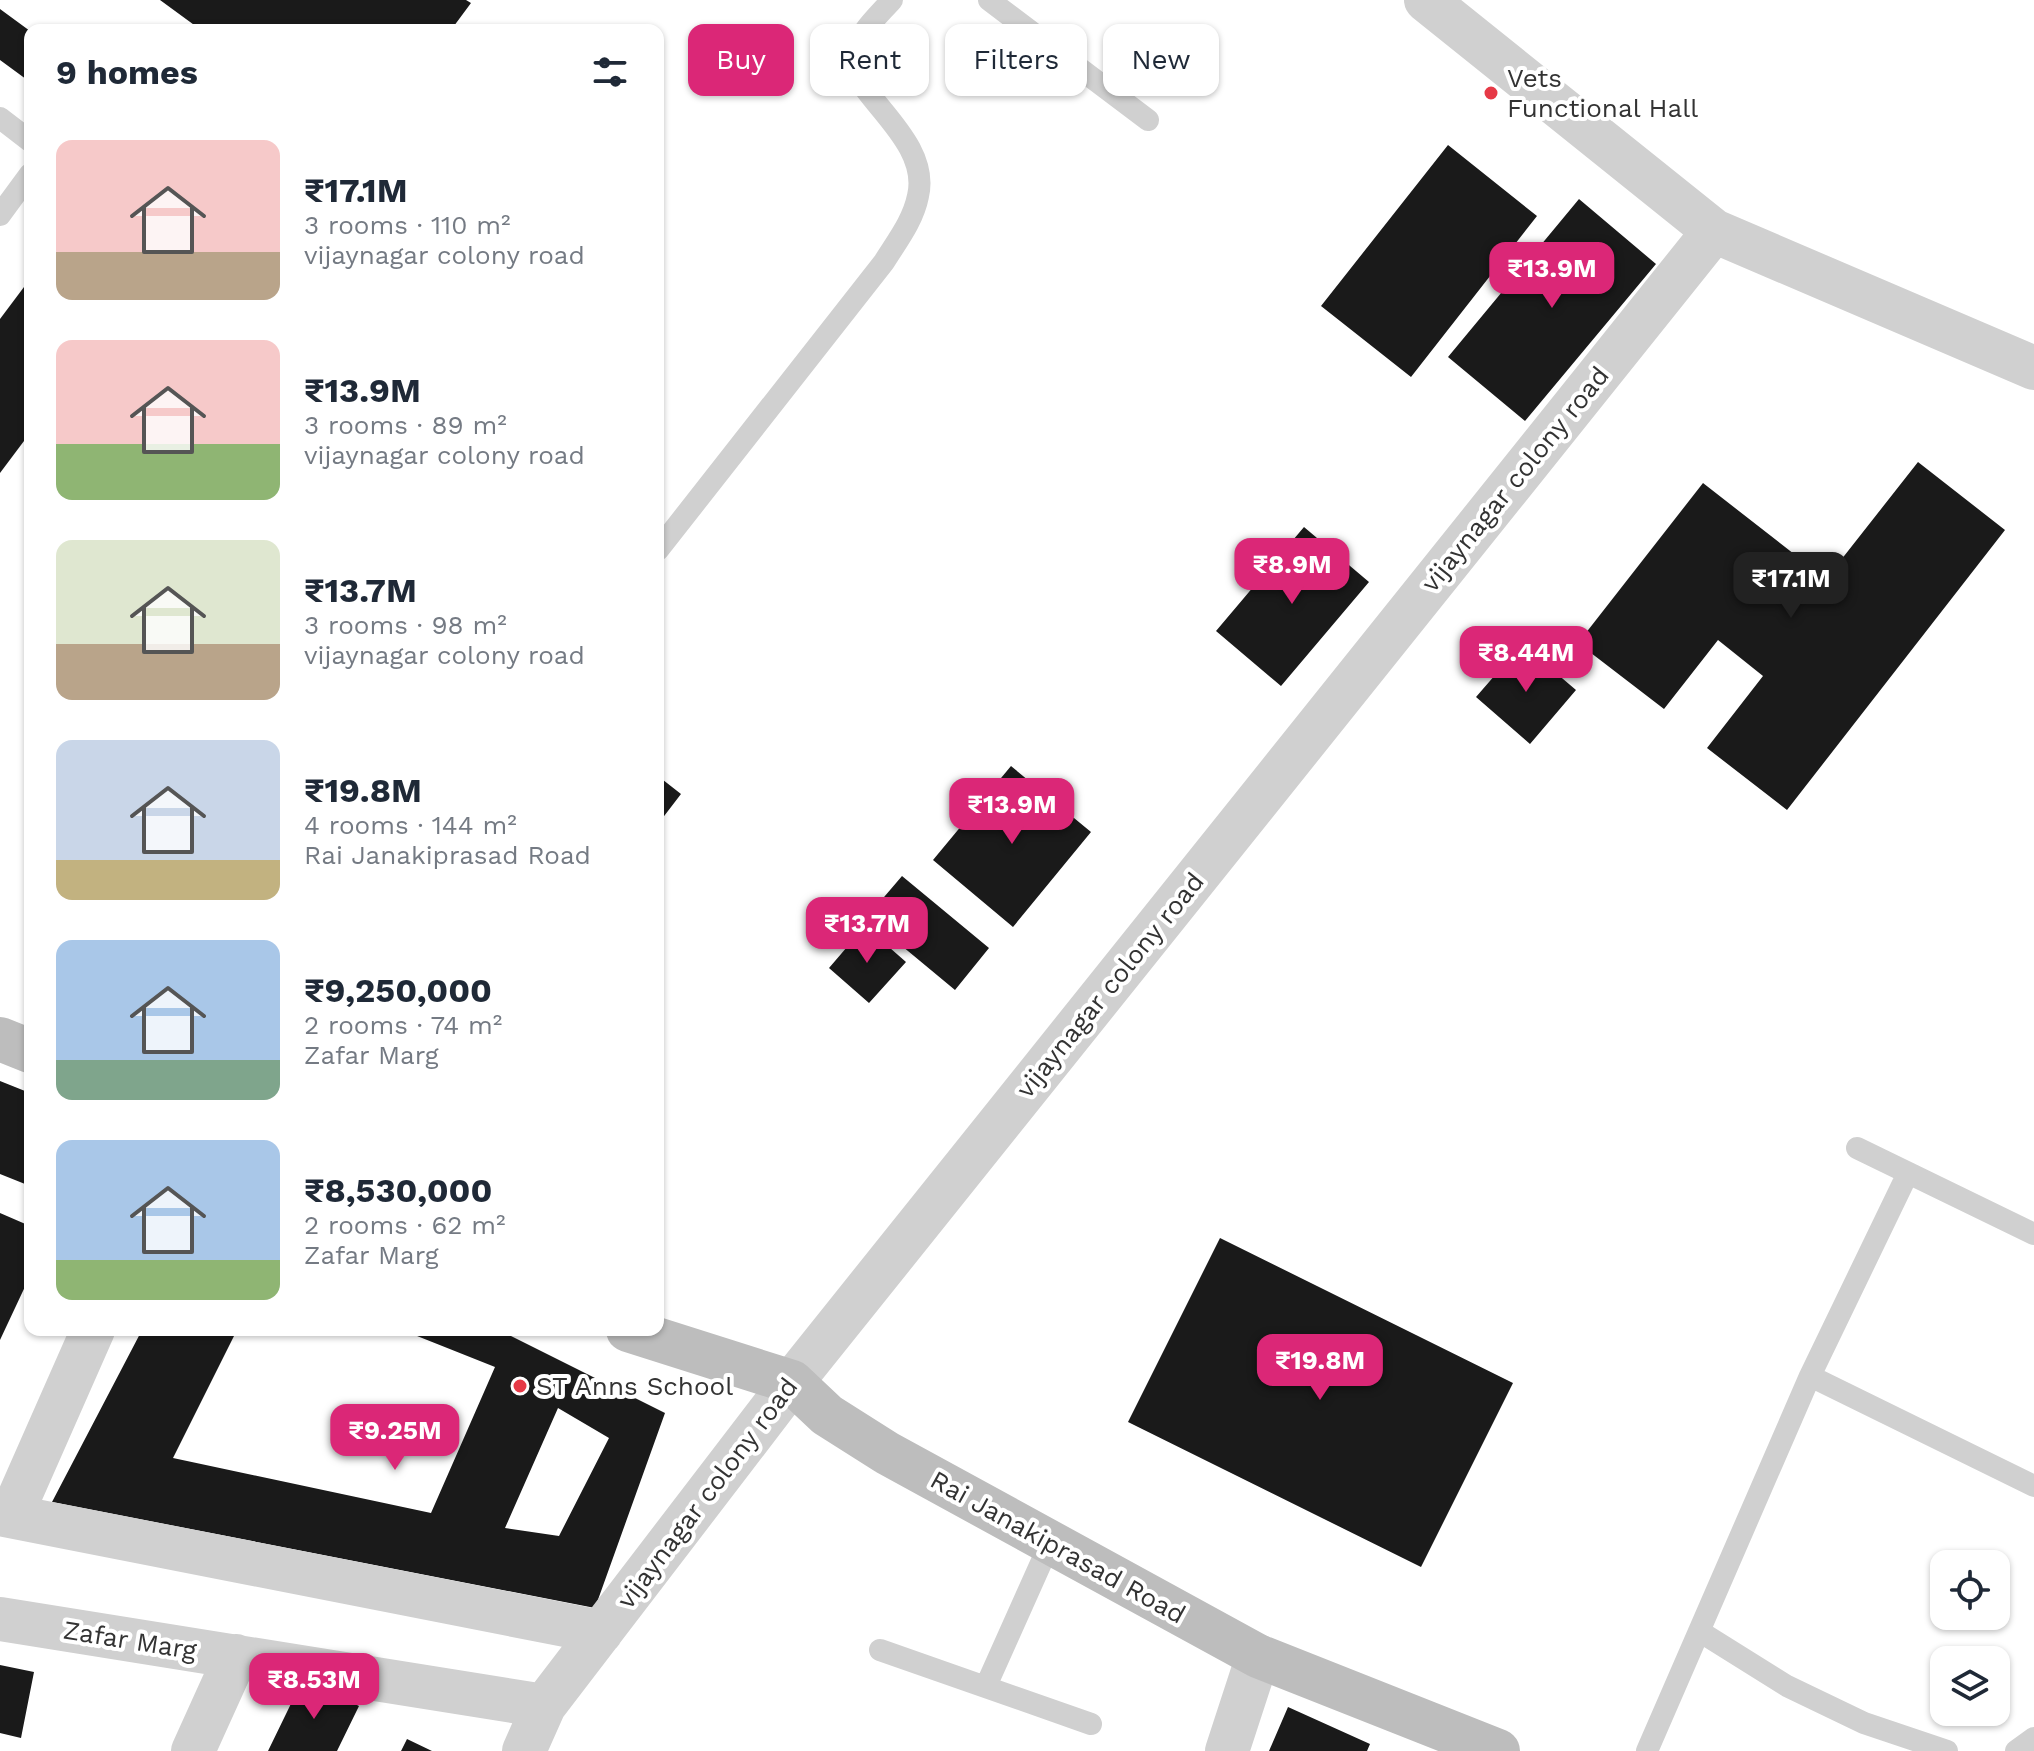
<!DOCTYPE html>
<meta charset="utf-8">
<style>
body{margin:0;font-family:"Work Sans",sans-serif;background:#f2f2f3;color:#1f2937;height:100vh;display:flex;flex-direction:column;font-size:30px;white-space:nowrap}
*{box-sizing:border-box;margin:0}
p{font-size:26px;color:#747a83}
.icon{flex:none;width:44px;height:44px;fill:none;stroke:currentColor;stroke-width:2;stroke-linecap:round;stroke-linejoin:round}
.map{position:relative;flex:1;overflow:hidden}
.drawer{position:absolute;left:24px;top:24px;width:640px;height:1312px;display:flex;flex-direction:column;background:#fff;border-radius:16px;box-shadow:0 2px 6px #0004}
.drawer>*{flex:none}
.top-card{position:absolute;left:688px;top:24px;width:760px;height:72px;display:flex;gap:16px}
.buttons{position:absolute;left:1930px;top:1550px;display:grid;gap:16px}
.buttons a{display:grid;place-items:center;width:80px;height:80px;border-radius:16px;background:#fff;box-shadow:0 2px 6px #0004;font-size:40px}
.price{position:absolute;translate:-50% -68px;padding:0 18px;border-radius:16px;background:#db2777;color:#fff;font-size:26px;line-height:52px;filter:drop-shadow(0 2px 4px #0008)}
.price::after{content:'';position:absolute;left:50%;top:48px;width:24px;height:18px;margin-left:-12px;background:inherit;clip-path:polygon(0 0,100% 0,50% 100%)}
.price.selected{background:#222;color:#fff}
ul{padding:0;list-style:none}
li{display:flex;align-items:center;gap:24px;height:200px;padding:0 32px}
li span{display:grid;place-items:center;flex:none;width:224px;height:160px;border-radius:16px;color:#555}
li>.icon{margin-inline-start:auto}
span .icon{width:96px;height:96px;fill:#fffc;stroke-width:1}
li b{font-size:34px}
h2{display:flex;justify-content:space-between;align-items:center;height:96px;padding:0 32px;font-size:34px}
.pill{padding:0 28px;border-radius:16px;background:#fff;box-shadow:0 2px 6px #0004;font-size:28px;line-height:72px}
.pill.selected{background:#db2777;color:#fff}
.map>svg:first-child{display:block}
.building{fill:#1a1a1a;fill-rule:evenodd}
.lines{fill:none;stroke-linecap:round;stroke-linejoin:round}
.service{stroke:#d0d0d0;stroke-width:22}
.minor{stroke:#d0d0d0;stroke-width:44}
.secondary{stroke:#bdbdbd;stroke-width:44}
.poi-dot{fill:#e63946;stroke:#fff;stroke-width:3}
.labels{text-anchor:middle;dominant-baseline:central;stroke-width:8;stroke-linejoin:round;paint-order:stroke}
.poi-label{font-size:26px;fill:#333;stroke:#fff;text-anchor:start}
.street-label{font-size:26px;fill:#333;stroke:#fff}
</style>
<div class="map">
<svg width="2034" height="1751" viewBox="0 0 2034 1751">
<rect width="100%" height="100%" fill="#fff"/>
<!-- building -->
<path class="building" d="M 160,0 L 466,0 L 471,3 L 451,30 L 201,30 Z
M 0,9 L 30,31 L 30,82 L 0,60 Z
M 1448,145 L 1537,216 L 1411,377 L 1321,306 Z
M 1579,199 L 1656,264 L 1525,421 L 1448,357 Z
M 30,279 L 30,433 L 0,473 L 0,319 Z
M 1918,462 L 2005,530 L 1787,810 L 1707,748 L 1763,676 L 1718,640 L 1664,709 L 1578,643 L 1703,483 L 1826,579 Z
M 1304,527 L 1369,582 L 1281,686 L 1216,631 Z
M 1522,644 L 1576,690 L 1530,744 L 1476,697 Z
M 1011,766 L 1091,832 L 1013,927 L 933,860 Z
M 658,776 L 681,794 L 658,824 Z
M 902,876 L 989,948 L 955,990 L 867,917 Z
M 865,926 L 906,962 L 869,1003 L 829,968 Z
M 0,1081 L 30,1093 L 30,1186 L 0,1174 Z
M 0,1213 L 30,1226 L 30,1276 L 0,1340 Z
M 1220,1238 L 1513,1383 L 1421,1567 L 1128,1422 Z
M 142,1330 L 237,1330 L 173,1458 L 431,1513 L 495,1367 L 402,1330 L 499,1330 L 665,1413 L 595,1608 L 52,1502 ZM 558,1408 L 609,1438 L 559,1536 L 505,1528 Z
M 0,1665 L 34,1672 L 21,1738 L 0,1733 Z
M 303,1679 L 359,1706 L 337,1751 L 268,1751 Z
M 1288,1707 L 1370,1744 L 1367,1751 L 1269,1751 Z
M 407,1739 L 432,1751 L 401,1751 Z"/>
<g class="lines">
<!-- service -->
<path class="service" d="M 989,0 L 1148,120
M 0,118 L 30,141
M 0,215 L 30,174
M 658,550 L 884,262 C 897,241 913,221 918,196 C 932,137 845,90 853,56 C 858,33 877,17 892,0
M 1857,1148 L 2034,1234
M 1810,1376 L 2034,1486
M 1699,1631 L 1787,1686 L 1864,1723 L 1947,1751
M 880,1650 L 1091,1724
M 986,1686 L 1050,1543
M 1647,1751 L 1810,1376 L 1908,1173
M 2016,1751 L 2034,1738"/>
<!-- minor -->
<path class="minor" d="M 1426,0 L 1714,231 L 2034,368
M 0,1514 L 601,1632
M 11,1516 L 93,1330
M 0,1619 L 544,1706
M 193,1751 L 236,1656
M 524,1751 L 544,1706 L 792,1382 L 1714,231
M 1227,1751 L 1258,1656"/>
<!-- secondary -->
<path class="secondary" d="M 0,1039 L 30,1051
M 628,1330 L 792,1382 L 827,1415 L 887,1453 L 1258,1656 L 1498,1751"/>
</g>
<!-- markers -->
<g class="poi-dot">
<circle cx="1491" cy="93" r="8"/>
<circle cx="520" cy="1386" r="8"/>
</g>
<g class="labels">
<!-- poi labels -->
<g class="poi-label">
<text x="1507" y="78">Vets<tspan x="1507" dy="30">Functional Hall</tspan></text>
<text x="536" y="1386">ST Anns School</text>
</g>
<!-- street labels -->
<g class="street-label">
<text transform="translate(1515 479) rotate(-51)">vijaynagar colony road</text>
<text transform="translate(1110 985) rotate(-51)">vijaynagar colony road</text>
<text transform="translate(707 1493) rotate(-53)">vijaynagar colony road</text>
<text transform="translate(1058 1547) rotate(29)">Rai Janakiprasad Road</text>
<text transform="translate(130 1640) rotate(9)">Zafar Marg</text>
</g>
</g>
</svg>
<div class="buttons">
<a><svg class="icon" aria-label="locate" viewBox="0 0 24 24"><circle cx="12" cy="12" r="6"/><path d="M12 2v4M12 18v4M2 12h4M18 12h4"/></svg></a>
<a><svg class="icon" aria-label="layers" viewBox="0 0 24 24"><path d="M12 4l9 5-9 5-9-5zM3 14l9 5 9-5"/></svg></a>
</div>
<b class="price" style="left:1552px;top:310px">₹13.9M</b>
<b class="price" style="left:1292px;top:606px">₹8.9M</b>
<b class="price selected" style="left:1791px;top:620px">₹17.1M</b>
<b class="price" style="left:1526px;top:694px">₹8.44M</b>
<b class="price" style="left:1012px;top:846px">₹13.9M</b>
<b class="price" style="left:867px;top:965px">₹13.7M</b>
<b class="price" style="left:1320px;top:1402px">₹19.8M</b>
<b class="price" style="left:395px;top:1472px">₹9.25M</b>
<b class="price" style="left:314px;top:1721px">₹8.53M</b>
<div class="top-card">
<a class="pill selected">Buy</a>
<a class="pill">Rent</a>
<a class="pill">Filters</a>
<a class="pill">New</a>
</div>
<section class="drawer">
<h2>9 homes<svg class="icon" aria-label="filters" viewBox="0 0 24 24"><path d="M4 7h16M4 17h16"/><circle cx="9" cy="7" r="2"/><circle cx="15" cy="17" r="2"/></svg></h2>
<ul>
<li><span style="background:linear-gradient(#f6c9c9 70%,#b9a48a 0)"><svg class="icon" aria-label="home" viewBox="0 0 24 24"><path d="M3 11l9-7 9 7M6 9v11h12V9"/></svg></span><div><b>₹17.1M</b><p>3 rooms · 110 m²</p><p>vijaynagar colony road</p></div></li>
<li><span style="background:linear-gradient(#f6c9c9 65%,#8fb573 0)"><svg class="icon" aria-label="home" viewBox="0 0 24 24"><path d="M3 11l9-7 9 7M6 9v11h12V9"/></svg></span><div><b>₹13.9M</b><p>3 rooms · 89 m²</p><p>vijaynagar colony road</p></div></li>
<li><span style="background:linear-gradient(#dfe7d0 65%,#b9a48a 0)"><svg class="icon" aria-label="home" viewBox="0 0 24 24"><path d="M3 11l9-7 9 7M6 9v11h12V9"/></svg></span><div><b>₹13.7M</b><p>3 rooms · 98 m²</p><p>vijaynagar colony road</p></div></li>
<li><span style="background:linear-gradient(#c9d6e8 75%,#c2b280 0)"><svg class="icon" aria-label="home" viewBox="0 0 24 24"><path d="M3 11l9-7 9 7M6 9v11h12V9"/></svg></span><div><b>₹19.8M</b><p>4 rooms · 144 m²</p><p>Rai Janakiprasad Road</p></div></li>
<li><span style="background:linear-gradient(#a9c7e8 75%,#7fa58c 0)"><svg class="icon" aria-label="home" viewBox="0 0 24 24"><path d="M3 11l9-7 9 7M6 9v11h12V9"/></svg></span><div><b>₹9,250,000</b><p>2 rooms · 74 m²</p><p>Zafar Marg</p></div></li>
<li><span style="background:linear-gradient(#a9c7e8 75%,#8fb573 0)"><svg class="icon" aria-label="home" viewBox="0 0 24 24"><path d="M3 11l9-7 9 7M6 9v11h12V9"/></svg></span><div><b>₹8,530,000</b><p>2 rooms · 62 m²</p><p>Zafar Marg</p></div></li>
</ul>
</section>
</div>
